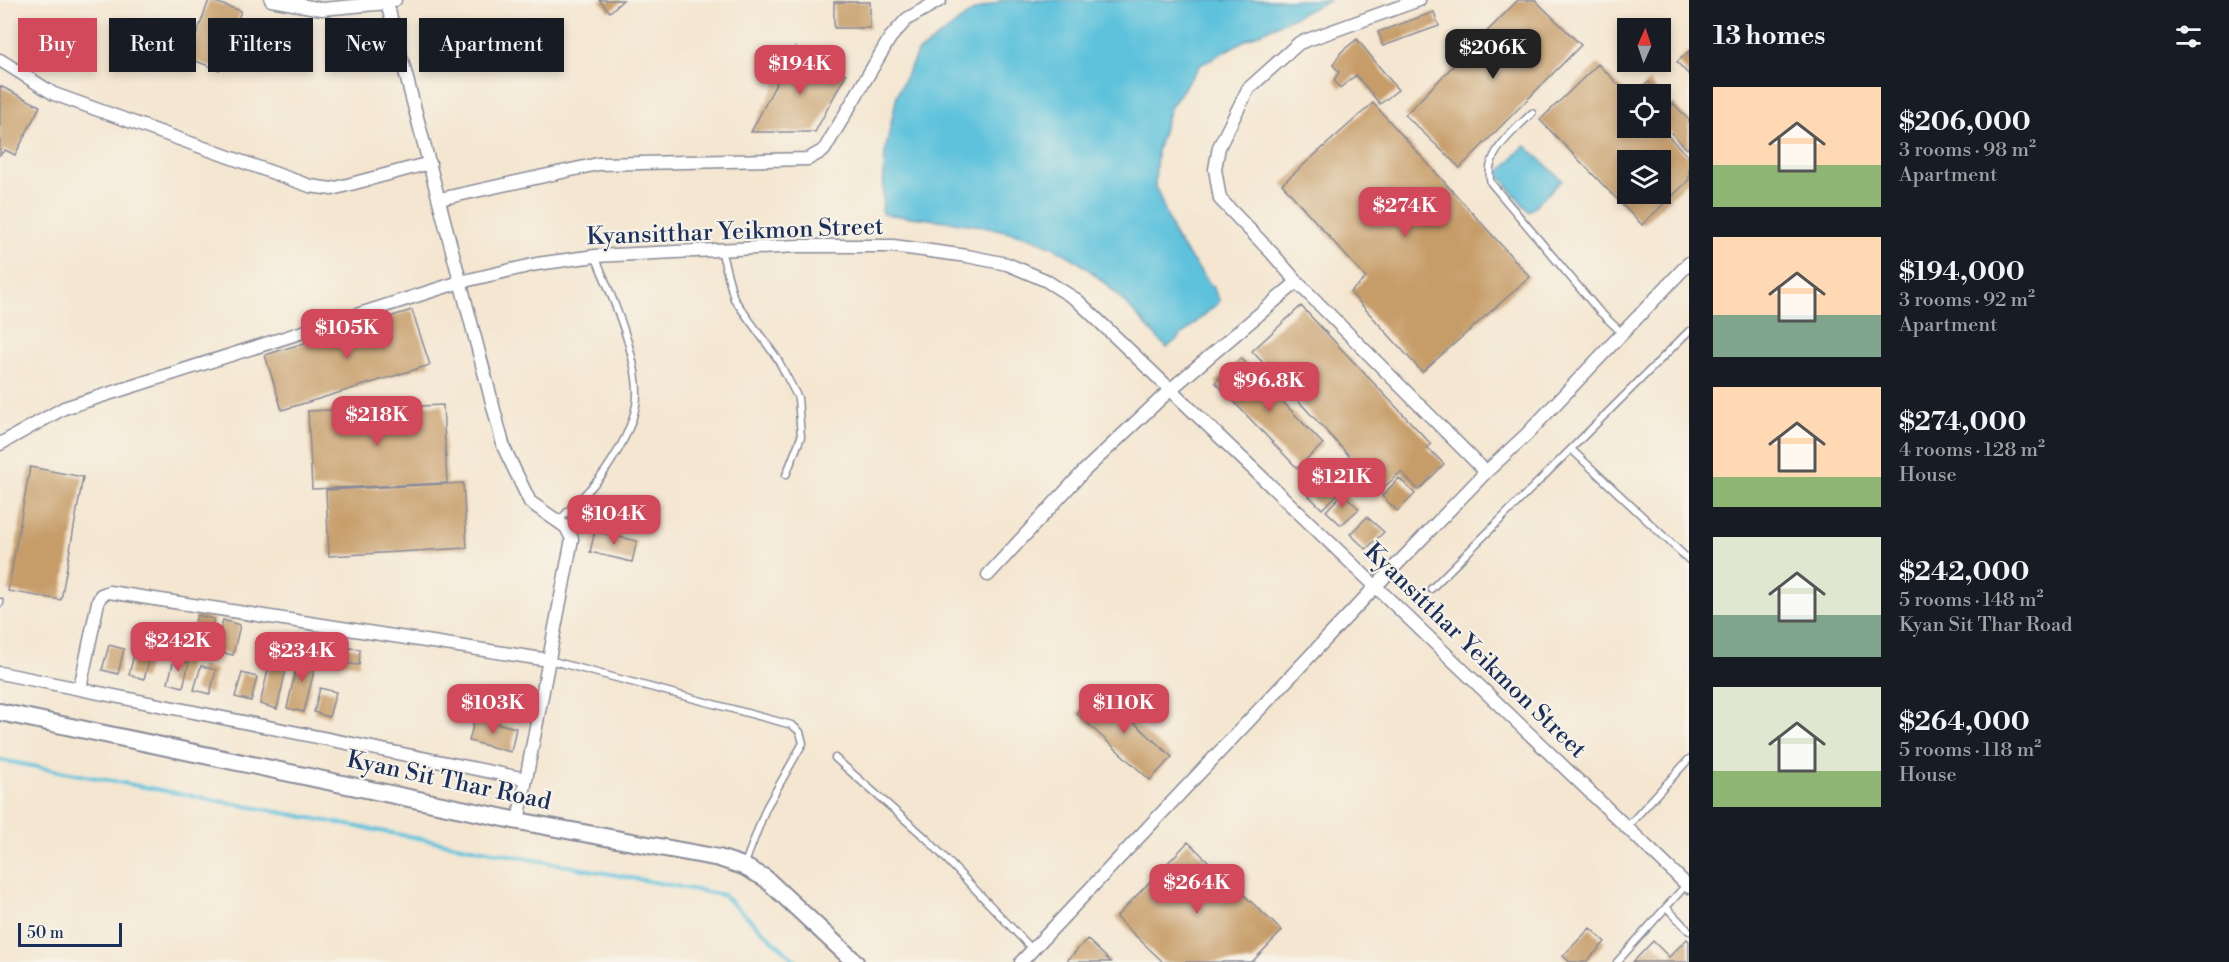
<!DOCTYPE html>
<meta charset="utf-8">
<style>
body{margin:0;font-family:"Libre Bodoni",serif;background:#20242c;color:#f1f3f6;height:100vh;display:flex;flex-direction:column;font-size:22px;white-space:nowrap}
*{box-sizing:border-box;margin:0}
p{font-size:20px;color:#9ea1a6}
.icon{flex:none;width:33px;height:33px;fill:none;stroke:currentColor;stroke-width:2;stroke-linecap:round;stroke-linejoin:round}
.map{position:relative;flex:1;overflow:hidden}
.sheet{display:flex;flex-direction:column;background:#171b24;width:540px}
.sheet>*{flex:none}
.guide{position:absolute;left:18px;top:18px;width:570px;height:54px;display:flex;gap:12px}
.needle{width:39px;rotate:3deg}
.tools{position:absolute;left:1617px;top:18px;display:grid;gap:12px}
.tools a{display:grid;place-items:center;width:54px;height:54px;border-radius:0px;background:#171b24;box-shadow:0 3px 9px #0003;font-size:30px}
.scale{position:absolute;left:18px;bottom:15px;width:104px;box-sizing:border-box;padding-left:6px;border:3px solid #1b2f5e;border-top:0;font-size:16px;line-height:21px;white-space:nowrap;color:#1b2f5e;-webkit-text-stroke:4px #f7f3e8;paint-order:stroke}
.price{position:absolute;translate:-50% -51px;padding:0 14px;border-radius:12px;background:#d1495b;color:#fff;font-size:20px;line-height:39px;filter:drop-shadow(0 2px 3px #0008)}
.price::after{content:'';position:absolute;left:50%;top:36px;width:18px;height:14px;margin-left:-9px;background:inherit;clip-path:polygon(0 0,100% 0,50% 100%)}
.price.active{background:#222;color:#fff}
ul{padding:0;list-style:none}
li{display:flex;align-items:center;gap:18px;height:150px;padding:0 24px}
li span{display:grid;place-items:center;flex:none;width:168px;height:120px;border-radius:0px;color:#555}
li>.icon{margin-inline-start:auto}
span .icon{width:72px;height:72px;fill:#fffc;stroke-width:1}
li b{font-size:26px}
h2{display:flex;justify-content:space-between;align-items:center;height:72px;padding:0 24px;font-size:26px}
.tag{padding:0 21px;border-radius:0px;background:#171b24;box-shadow:0 3px 9px #0003;font-size:21px;line-height:54px}
.tag.active{background:#d1495b;color:#fff}
main{display:flex;flex:1;min-height:0}
.map>svg:first-child{display:block}
.water{fill:#5ec2dc;stroke:#3c789d;stroke-width:1.5}
.lines{fill:none;stroke-linecap:round;stroke-linejoin:round}
.stream{stroke:#5ec2dc;stroke-width:4}
.building{fill:#c69c68;fill-rule:evenodd}
.service-casing{stroke:#888a97;stroke-width:9}
.minor-casing{stroke:#888a97;stroke-width:15}
.secondary-casing{stroke:#888a97;stroke-width:20}
.service{stroke:#fff;stroke-width:6}
.minor{stroke:#fff;stroke-width:12}
.secondary{stroke:#fff;stroke-width:16}
.labels{text-anchor:middle;dominant-baseline:central;stroke-width:4.5;stroke-linejoin:round;paint-order:stroke}
.street-label{font-size:24px;fill:#1b2f5e;stroke:#f7f3e8}
</style>
<main>
<div class="map">
<svg width="1689" height="962" viewBox="0 0 1689 962">
<rect width="100%" height="100%" fill="#f7f3e8"/>
<filter id="ink" filterUnits="userSpaceOnUse"><feTurbulence type="fractalNoise" baseFrequency=".0167" numOctaves="2"/><feDisplacementMap in="SourceGraphic" scale="12" xChannelSelector="R" yChannelSelector="G"/><feConvolveMatrix kernelMatrix="1 2 1 2 8 2 1 2 1" color-interpolation-filters="sRGB"/></filter>
<filter id="wash" filterUnits="userSpaceOnUse"><feTurbulence type="fractalNoise" baseFrequency=".008" numOctaves="4" result="noise"/><feDisplacementMap in="SourceGraphic" scale="24" xChannelSelector="R" yChannelSelector="G"/><feGaussianBlur stdDeviation="1.35" result="paint"/><feColorMatrix in="noise" values="0 0 0 0 0 0 0 0 0 0 0 0 0 0 0 0 0 1.4 0 .05"/><feComposite in="paint" operator="in"/></filter>
<g filter="url(#wash)">
<rect width="100%" height="100%" fill="#f4e6d0"/>
<!-- water -->
<path class="water" d="M 1002,0 L 1330,0 L 1247,39 L 1200,65 L 1170,108 L 1157,151 L 1155,185 L 1176,239 L 1213,288 L 1220,301 L 1167,348 C 1138,317 1109,282 1074,259 C 1021,224 944,221 882,214 L 885,153 L 897,95 L 917,53 L 972,12 Z
M 1525,145 L 1562,180 L 1529,212 L 1498,174 Z"/>
<g class="lines">
<!-- stream -->
<path class="stream" d="M 0,760 L 723,895 L 797,962"/>
</g>
<g id="blocks">
<!-- building -->
<path class="building" d="M 209,0 L 241,11 L 219,70 L 188,58 Z
M 599,0 L 623,0 L 610,12 Z
M 1518,0 L 1535,0 L 1581,45 L 1460,168 L 1405,115 Z
M 834,2 L 870,2 L 870,28 L 834,28 Z
M 1434,12 L 1439,26 L 1383,46 L 1378,32 Z
M 1357,39 L 1398,90 L 1380,104 L 1356,75 L 1340,88 L 1334,80 L 1339,72 L 1333,65 L 1341,52 Z
M 795,47 L 846,74 L 815,132 L 751,132 Z
M 1689,51 L 1689,75 L 1677,62 Z
M 1598,64 L 1628,94 L 1628,128 L 1660,128 L 1689,157 L 1689,180 L 1642,225 L 1540,120 ZM 1628,160 L 1660,160 L 1660,194 L 1628,194 Z
M 1649,82 L 1660,94 L 1634,94 Z
M 0,86 L 40,106 L 15,155 L 5,150 L 0,155 Z
M 1373,103 L 1530,277 L 1422,372 L 1350,292 L 1366,278 L 1282,184 Z
M 1673,103 L 1689,120 L 1689,147 L 1687,149 L 1660,122 L 1660,115 Z
M 1301,306 L 1431,444 L 1427,447 L 1444,464 L 1419,490 L 1401,472 L 1381,490 L 1252,351 Z
M 412,310 L 430,365 L 282,410 L 265,355 Z
M 1241,358 L 1323,444 L 1297,468 L 1215,382 Z
M 443,405 L 447,483 L 312,489 L 308,411 Z
M 30,467 L 83,477 L 61,600 L 8,591 Z
M 1324,476 L 1340,492 L 1322,509 L 1307,494 Z
M 1399,478 L 1415,494 L 1397,511 L 1382,496 Z
M 463,483 L 467,548 L 329,556 L 326,490 Z
M 1343,493 L 1359,509 L 1341,525 L 1326,511 Z
M 1367,517 L 1384,532 L 1366,549 L 1350,534 Z
M 595,531 L 637,541 L 632,562 L 590,552 Z
M 197,615 L 214,619 L 207,649 L 189,645 Z
M 223,620 L 240,625 L 233,655 L 215,651 Z
M 109,645 L 124,649 L 118,674 L 102,670 Z
M 325,645 L 360,649 L 359,665 L 323,661 Z
M 273,649 L 290,652 L 277,709 L 260,704 Z
M 135,650 L 151,654 L 144,679 L 129,675 Z
M 299,655 L 317,659 L 304,712 L 287,708 Z
M 174,659 L 189,663 L 183,687 L 168,683 Z
M 201,666 L 216,670 L 210,694 L 194,690 Z
M 242,673 L 257,677 L 251,701 L 235,697 Z
M 320,688 L 336,692 L 329,717 L 314,712 Z
M 1097,689 L 1172,757 L 1150,780 L 1076,713 Z
M 475,718 L 516,728 L 511,752 L 469,741 Z
M 1188,842 L 1282,931 L 1252,962 L 1163,962 L 1116,917 Z
M 1590,928 L 1605,942 L 1586,962 L 1570,962 L 1563,956 Z
M 1087,939 L 1111,962 L 1066,962 Z
M 1687,939 L 1689,941 L 1689,962 L 1633,962 L 1653,941 L 1669,957 Z"/>
</g>
</g>
<g filter="url(#ink)">
<use href="#blocks" fill-opacity="0" stroke="#888a97" stroke-width="1.5"/>
<g class="lines">
<defs>
<path id="service" d="M 1532,113 C 1515,130 1482,155 1491,183 L 1599,311 L 1622,333
M 721,250 L 734,299 L 777,358 L 798,398 L 801,437 L 786,475
M 1689,331 L 1571,449 L 1689,560
M 558,522 C 573,505 592,489 605,471 C 618,452 632,428 636,405 C 643,366 611,294 595,256
M 1431,589 L 1571,449
M 0,603 L 0,602
M 549,660 L 792,725 L 800,732 L 803,743 L 766,808 L 744,866
M 835,758 L 927,839 L 1032,949
M 1627,827 L 1689,759
M 1666,907 L 1689,931
M 1617,962 L 1686,885"/>
<path id="minor" d="M 271,0 L 322,9 L 387,3 L 395,0
M 1419,0 L 1299,43 L 1248,89 L 1219,147 L 1215,169 L 1220,199 L 1271,252 L 1297,282 L 1486,472
M 387,3 L 504,448 L 530,502 L 566,527 L 572,539 L 518,821
M 0,60 L 54,94 L 310,186 L 332,189 L 430,163
M 440,199 L 598,164 L 808,159 L 824,150 L 890,38 L 907,19 L 940,0
M 0,444 L 64,408 L 460,282 L 537,264 L 595,256 L 798,246 L 893,246 L 967,256 L 1007,264 L 1045,280 L 1077,300 L 1689,887
M 988,575 L 1084,471 L 1171,389 L 1297,282
M 0,673 L 526,779
M 80,688 L 98,602 L 101,595 L 109,592 L 549,660
M 1021,962 L 1377,585 L 1486,472 L 1526,435 L 1689,263"/>
<path id="secondary" d="M 0,712 L 518,821 L 719,858 L 743,866 L 765,878 L 855,962"/>
</defs>
<!-- service casing -->
<use href="#service" class="service-casing"/>
<!-- minor casing -->
<use href="#minor" class="minor-casing"/>
<!-- secondary casing -->
<use href="#secondary" class="secondary-casing"/>
<!-- service -->
<use href="#service" class="service"/>
<!-- minor -->
<use href="#minor" class="minor"/>
<!-- secondary -->
<use href="#secondary" class="secondary"/>
</g>
</g>
<g class="labels">
<!-- street labels -->
<g class="street-label">
<text transform="translate(735 232) rotate(-2)">Kyansitthar Yeikmon Street</text>
<text transform="translate(1475 651) rotate(44)">Kyansitthar Yeikmon Street</text>
<text transform="translate(449 781) rotate(12)">Kyan Sit Thar Road</text>
</g>
</g>
</svg>
<div class="tools">
<a><svg class="needle" viewBox="-14 -14 28 28"><path d="M0-13l5 13h-10z" fill="#e53935"/><path d="M0 13l5-13h-10z" fill="#9ea1a6"/></svg></a>
<a><svg class="icon" aria-label="locate" viewBox="0 0 24 24"><circle cx="12" cy="12" r="6"/><path d="M12 2v4M12 18v4M2 12h4M18 12h4"/></svg></a>
<a><svg class="icon" aria-label="layers" viewBox="0 0 24 24"><path d="M12 4l9 5-9 5-9-5zM3 14l9 5 9-5"/></svg></a>
</div>
<div class="scale">50 m</div>
<b class="price active" style="left:1493px;top:80px">$206K</b>
<b class="price" style="left:800px;top:96px">$194K</b>
<b class="price" style="left:1405px;top:238px">$274K</b>
<b class="price" style="left:347px;top:360px">$105K</b>
<b class="price" style="left:1269px;top:413px">$96.8K</b>
<b class="price" style="left:377px;top:447px">$218K</b>
<b class="price" style="left:1342px;top:509px">$121K</b>
<b class="price" style="left:614px;top:546px">$104K</b>
<b class="price" style="left:178px;top:673px">$242K</b>
<b class="price" style="left:302px;top:683px">$234K</b>
<b class="price" style="left:493px;top:735px">$103K</b>
<b class="price" style="left:1124px;top:735px">$110K</b>
<b class="price" style="left:1197px;top:915px">$264K</b>
<div class="guide">
<a class="tag active">Buy</a>
<a class="tag">Rent</a>
<a class="tag">Filters</a>
<a class="tag">New</a>
<a class="tag">Apartment</a>
</div>
</div>
<section class="sheet">
<h2>13 homes<svg class="icon" aria-label="filters" viewBox="0 0 24 24"><path d="M4 7h16M4 17h16"/><circle cx="9" cy="7" r="2"/><circle cx="15" cy="17" r="2"/></svg></h2>
<ul>
<li><span style="background:linear-gradient(#ffd9b3 65%,#8fb573 0)"><svg class="icon" aria-label="home" viewBox="0 0 24 24"><path d="M3 11l9-7 9 7M6 9v11h12V9"/></svg></span><div><b>$206,000</b><p>3 rooms · 98 m²</p><p>Apartment</p></div></li>
<li><span style="background:linear-gradient(#ffd9b3 65%,#7fa58c 0)"><svg class="icon" aria-label="home" viewBox="0 0 24 24"><path d="M3 11l9-7 9 7M6 9v11h12V9"/></svg></span><div><b>$194,000</b><p>3 rooms · 92 m²</p><p>Apartment</p></div></li>
<li><span style="background:linear-gradient(#ffd9b3 75%,#8fb573 0)"><svg class="icon" aria-label="home" viewBox="0 0 24 24"><path d="M3 11l9-7 9 7M6 9v11h12V9"/></svg></span><div><b>$274,000</b><p>4 rooms · 128 m²</p><p>House</p></div></li>
<li><span style="background:linear-gradient(#dfe7d0 65%,#7fa58c 0)"><svg class="icon" aria-label="home" viewBox="0 0 24 24"><path d="M3 11l9-7 9 7M6 9v11h12V9"/></svg></span><div><b>$242,000</b><p>5 rooms · 148 m²</p><p>Kyan Sit Thar Road</p></div></li>
<li><span style="background:linear-gradient(#dfe7d0 70%,#8fb573 0)"><svg class="icon" aria-label="home" viewBox="0 0 24 24"><path d="M3 11l9-7 9 7M6 9v11h12V9"/></svg></span><div><b>$264,000</b><p>5 rooms · 118 m²</p><p>House</p></div></li>
</ul>
</section>
</main>
